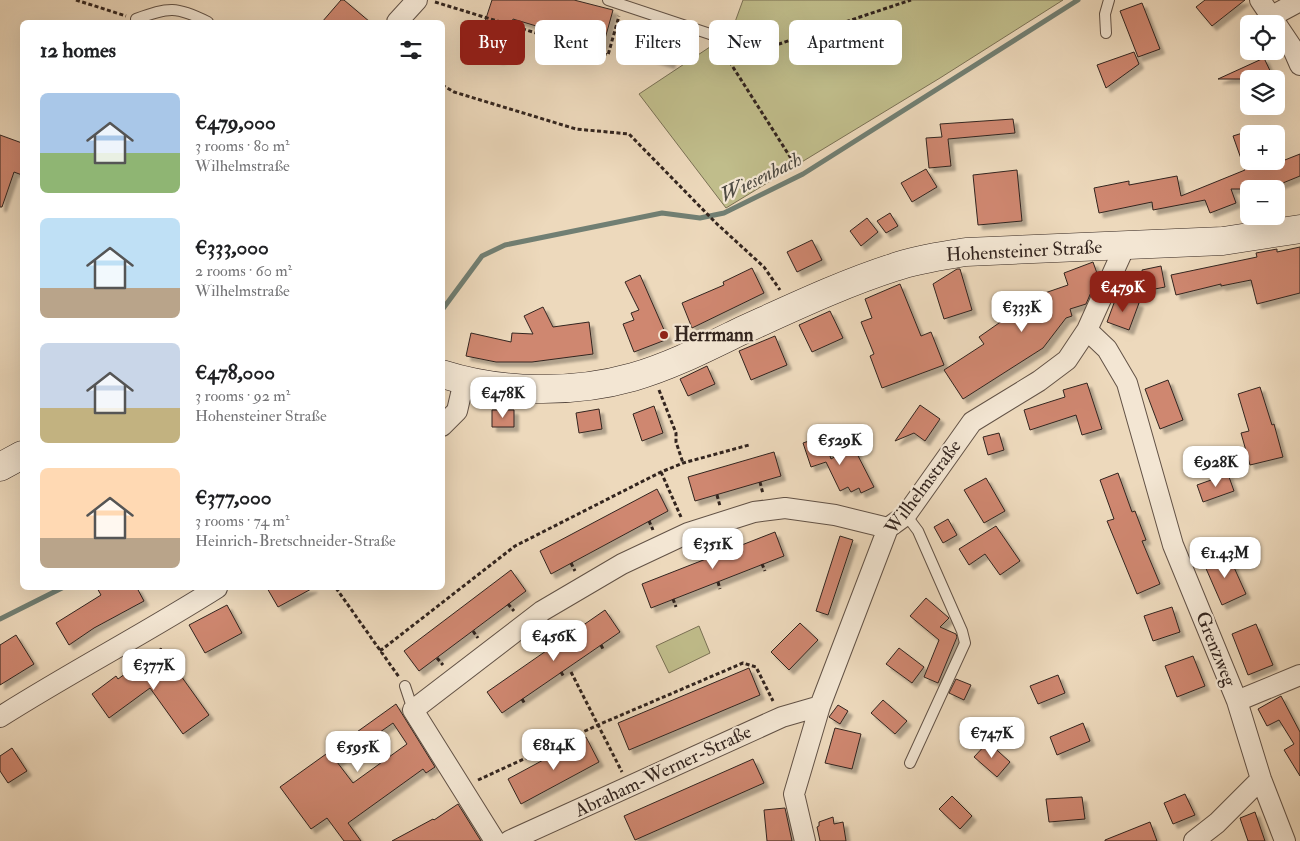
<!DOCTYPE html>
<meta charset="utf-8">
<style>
body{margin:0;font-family:"IM FELL Double Pica",serif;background:#f6f6f6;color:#202124;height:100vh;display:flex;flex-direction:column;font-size:19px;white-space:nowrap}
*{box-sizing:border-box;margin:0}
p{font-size:16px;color:#757577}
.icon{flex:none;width:28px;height:28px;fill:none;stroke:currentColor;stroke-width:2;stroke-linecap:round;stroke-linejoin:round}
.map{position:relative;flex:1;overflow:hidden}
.side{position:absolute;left:20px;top:20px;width:425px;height:570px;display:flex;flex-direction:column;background:#fff;border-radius:8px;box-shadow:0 5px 20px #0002}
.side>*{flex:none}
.banner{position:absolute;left:460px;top:20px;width:475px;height:45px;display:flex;gap:10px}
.tools{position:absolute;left:1240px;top:15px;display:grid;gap:10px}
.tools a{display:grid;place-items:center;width:45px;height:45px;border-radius:8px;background:#fff;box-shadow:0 5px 20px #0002;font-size:25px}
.price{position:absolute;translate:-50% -42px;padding:0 11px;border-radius:10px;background:#fff;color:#222;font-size:16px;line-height:32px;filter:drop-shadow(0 1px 2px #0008)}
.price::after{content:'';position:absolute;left:50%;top:30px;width:15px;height:11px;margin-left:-8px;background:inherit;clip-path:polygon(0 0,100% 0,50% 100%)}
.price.current{background:#8f2418;color:#fff}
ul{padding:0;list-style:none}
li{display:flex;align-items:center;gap:15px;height:125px;padding:0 20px}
li span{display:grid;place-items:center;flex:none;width:140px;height:100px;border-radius:8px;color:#555}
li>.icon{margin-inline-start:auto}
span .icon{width:60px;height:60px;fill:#fffc;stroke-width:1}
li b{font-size:21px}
h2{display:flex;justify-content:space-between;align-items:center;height:60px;padding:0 20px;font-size:21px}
.tag{padding:0 18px;border-radius:8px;background:#fff;box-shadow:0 5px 20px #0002;font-size:18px;line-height:45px}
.tag.current{background:#8f2418;color:#fff}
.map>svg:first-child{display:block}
.green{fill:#c0bd8b;stroke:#7a7155}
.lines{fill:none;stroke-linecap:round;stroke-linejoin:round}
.stream{stroke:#717f73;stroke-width:5}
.building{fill:#cf8770;stroke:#33251f;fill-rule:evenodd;filter:url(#shadow)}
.service-casing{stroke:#625246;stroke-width:12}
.minor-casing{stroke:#625246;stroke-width:22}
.secondary-casing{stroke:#33251f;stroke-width:29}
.path{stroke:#33251f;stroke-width:3;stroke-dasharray:4 2.5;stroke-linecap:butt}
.service{stroke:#f3e6d3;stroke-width:10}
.minor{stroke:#f3e6d3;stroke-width:20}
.secondary{stroke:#f3e6d3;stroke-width:28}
.poi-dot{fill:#8f2418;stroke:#f3e6d3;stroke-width:2}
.labels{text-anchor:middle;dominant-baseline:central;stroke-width:4.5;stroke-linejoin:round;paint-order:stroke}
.street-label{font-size:19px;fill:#33251f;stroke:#f3e6d3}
.poi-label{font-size:19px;font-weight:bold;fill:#33251f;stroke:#f3e6d3;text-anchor:start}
.water-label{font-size:20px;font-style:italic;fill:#4d4a42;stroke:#f3e6d3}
</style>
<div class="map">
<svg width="1300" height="841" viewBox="0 0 1300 841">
<defs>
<filter id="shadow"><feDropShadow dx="4.5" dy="4.5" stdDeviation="1" flood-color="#0004"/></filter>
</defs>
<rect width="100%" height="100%" fill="#edd9bc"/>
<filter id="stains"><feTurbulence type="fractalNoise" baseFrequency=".004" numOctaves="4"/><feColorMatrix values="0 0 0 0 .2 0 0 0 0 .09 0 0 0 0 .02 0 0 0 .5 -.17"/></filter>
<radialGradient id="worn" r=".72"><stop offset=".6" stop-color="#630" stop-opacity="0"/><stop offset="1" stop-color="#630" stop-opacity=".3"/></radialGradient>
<!-- green -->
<path class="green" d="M 743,0 L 1063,0 L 940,78 L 726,208 L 639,94 L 731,33 Z
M 699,626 L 710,653 L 669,673 L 656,646 Z"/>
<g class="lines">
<!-- stream -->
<path class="stream" d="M 442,310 L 482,256 L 505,245 L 662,213 L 700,218 L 724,213 L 803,174 L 1078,0
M 0,619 L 62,588"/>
</g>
<!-- building -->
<path class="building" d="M 341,0 L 344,0 L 370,22 L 322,22 Z
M 492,0 L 574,0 L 613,10 L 603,46 L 513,19 L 500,60 L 475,52 Z
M 1205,0 L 1245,0 L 1212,26 L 1196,7 Z
M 1142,3 L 1160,49 L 1138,57 L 1120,11 Z
M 654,32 L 678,39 L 670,64 L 647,57 Z
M 1134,52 L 1139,64 L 1106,88 L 1097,65 Z
M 1264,58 L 1274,79 L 1218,79 Z
M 1013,119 L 1015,133 L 948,139 L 951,166 L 929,168 L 926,138 L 942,137 L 940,124 Z
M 1249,131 L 1249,161 L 1264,161 L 1267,167 L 1300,154 L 1300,176 L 1268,189 L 1231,189 L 1236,203 L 1210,213 L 1205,200 L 1153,210 L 1152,202 L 1099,213 L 1094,188 L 1129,181 L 1129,185 L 1177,176 L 1181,196 L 1245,170 L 1233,136 Z
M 0,135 L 22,143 L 22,175 L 14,172 L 2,207 L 0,207 Z
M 926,169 L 937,187 L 912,202 L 901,183 Z
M 1017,170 L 1022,221 L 978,225 L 973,175 Z
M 890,213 L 898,226 L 886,233 L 877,221 Z
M 867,218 L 878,232 L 861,246 L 850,231 Z
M 812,240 L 822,260 L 797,272 L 787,252 Z
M 1300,247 L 1300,293 L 1257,304 L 1251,280 L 1221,286 L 1221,284 L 1176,295 L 1171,275 L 1257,257 L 1256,253 L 1277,249 L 1277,252 Z
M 1093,262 L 1098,276 L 1086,304 L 1070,309 L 1072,316 L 1066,318 L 1043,348 L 963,399 L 944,370 L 984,344 L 979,337 L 1039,295 L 1068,285 L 1064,273 Z
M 1161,266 L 1165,287 L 1145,291 L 1142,270 Z
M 752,268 L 764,293 L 692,328 L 682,303 L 724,285 L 723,282 Z
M 957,269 L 960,269 L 972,310 L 944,319 L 933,284 Z
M 640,275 L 668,339 L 634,352 L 623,324 L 634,320 L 631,313 L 639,310 L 625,282 Z
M 900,284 L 921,336 L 931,332 L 944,365 L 882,388 L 870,356 L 874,354 L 861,322 L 872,318 L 865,299 Z
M 1117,295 L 1139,303 L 1129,330 L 1107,322 Z
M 543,307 L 553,327 L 589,322 L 593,354 L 532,362 L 496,362 L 466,356 L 471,333 L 511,342 L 512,333 L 533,334 L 524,316 Z
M 830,311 L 843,338 L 812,352 L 799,325 Z
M 775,336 L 787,365 L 751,380 L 739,351 Z
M 707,366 L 715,384 L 688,396 L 680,379 Z
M 1168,380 L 1183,420 L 1160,429 L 1145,389 Z
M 1087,383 L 1102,429 L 1082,435 L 1076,415 L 1030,430 L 1024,410 L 1065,397 L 1063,390 Z
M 1260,387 L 1272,425 L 1274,424 L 1283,457 L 1250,465 L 1241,433 L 1249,431 L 1238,394 Z
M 920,405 L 940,419 L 925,441 L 914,433 L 895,441 Z
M 654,406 L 663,433 L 642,441 L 633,414 Z
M 599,409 L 602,429 L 579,433 L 576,413 Z
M 492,410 L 514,410 L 514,427 L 492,427 Z
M 999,433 L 1004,450 L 988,455 L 983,437 Z
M 823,436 L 831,459 L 853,446 L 874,487 L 861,493 L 859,488 L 851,492 L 848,487 L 840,491 L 826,462 L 811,467 L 803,443 Z
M 774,452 L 781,476 L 695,501 L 688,477 Z
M 1118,473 L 1132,512 L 1135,511 L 1146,540 L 1142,541 L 1160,584 L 1137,594 L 1107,521 L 1114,519 L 1100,480 Z
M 1228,474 L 1234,491 L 1203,502 L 1197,485 Z
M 986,478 L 1005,511 L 984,523 L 964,490 Z
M 657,489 L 668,511 L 551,574 L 540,551 Z
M 948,519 L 957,535 L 943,543 L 934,527 Z
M 996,526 L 1020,561 L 1000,575 L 985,554 L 969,565 L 959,549 Z
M 775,532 L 784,556 L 651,608 L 642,584 Z
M 840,536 L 853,540 L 828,615 L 816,611 Z
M 1228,554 L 1246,594 L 1222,605 L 1204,564 Z
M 511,570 L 526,591 L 419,671 L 404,651 Z
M 97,588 L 137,588 L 144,601 L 94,628 L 69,645 L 56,623 L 101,595 Z
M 267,588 L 313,588 L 278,607 Z
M 926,598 L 949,618 L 940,627 L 956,634 L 957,637 L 938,683 L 924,677 L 939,640 L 910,616 Z
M 227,605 L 242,633 L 205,653 L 189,625 Z
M 1172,607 L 1180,632 L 1153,641 L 1144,616 Z
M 605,610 L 620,632 L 502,713 L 487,692 Z
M 800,623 L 818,640 L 789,670 L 771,652 Z
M 1256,624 L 1273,665 L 1248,675 L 1232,634 Z
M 16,635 L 34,664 L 0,685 L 0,645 Z
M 161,648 L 209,715 L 183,734 L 150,688 L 109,718 L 92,694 L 116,676 L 118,679 Z
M 899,648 L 924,667 L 912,683 L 886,664 Z
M 1193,656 L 1205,686 L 1177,697 L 1165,666 Z
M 749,668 L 760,695 L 629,750 L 618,723 Z
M 1058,675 L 1065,693 L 1038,704 L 1030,686 Z
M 956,679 L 971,685 L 964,700 L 949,693 Z
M 1281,696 L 1300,732 L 1300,776 L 1284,750 L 1294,744 L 1279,720 L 1267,726 L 1258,709 Z
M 883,700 L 907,721 L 895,734 L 871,713 Z
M 396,704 L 435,767 L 426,773 L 423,769 L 348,823 L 361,841 L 344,841 L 327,818 L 311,829 L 280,787 ZM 393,723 L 407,744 L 353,783 L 337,762 Z
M 838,705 L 848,711 L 840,724 L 829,717 Z
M 1083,723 L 1090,741 L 1057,755 L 1050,737 Z
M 835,728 L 861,734 L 852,769 L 825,763 Z
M 586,737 L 599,762 L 521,804 L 508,779 Z
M 988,742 L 1010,762 L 997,777 L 974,757 Z
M 12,748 L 27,771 L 8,783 L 0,771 L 0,756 Z
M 753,759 L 764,783 L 635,840 L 624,816 Z
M 1185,794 L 1195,815 L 1173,824 L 1164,803 Z
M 952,796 L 972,816 L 960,829 L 939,809 Z
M 1082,797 L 1085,819 L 1049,822 L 1046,799 Z
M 458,804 L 481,841 L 392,841 L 433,819 L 434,820 Z
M 785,808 L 792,841 L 767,841 L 764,810 Z
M 1255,812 L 1265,841 L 1248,841 L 1240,818 Z
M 833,817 L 834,824 L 843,822 L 846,841 L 820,841 L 817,827 L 819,826 L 819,822 Z
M 1150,822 L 1157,841 L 1105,841 L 1105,840 Z"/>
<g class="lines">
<defs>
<path id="service" d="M 608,0 L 725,39 L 734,50
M 136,19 C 169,7 176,6 208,22
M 1106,33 L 1105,14 L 1109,0
M 906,515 L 918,531 L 962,631 L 965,643 L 910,763
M 405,686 L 413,710"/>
<path id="minor" d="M 1260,0 L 1293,49 L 1300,65
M 1272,16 L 1300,1
M 397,22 L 417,0
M 1087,330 L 1107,349 L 1127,383 L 1173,545 L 1237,701 L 1261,779 L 1285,841
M 442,426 L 457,411 L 464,381
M 1237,701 L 1300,675
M 0,717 C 71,672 146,633 217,588
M 495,841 L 413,710 L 542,611 L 622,564 L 688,533 L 754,512 L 785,508 L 835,515 L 888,528
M 509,841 L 782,717 L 820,706
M 805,841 L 794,794 L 820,706 L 888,528 L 906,515 L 972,422 L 1039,381 L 1067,360 L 1087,330 L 1125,246
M 1194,841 L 1217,823 L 1261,779"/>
<path id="secondary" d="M 442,374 C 502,393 573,394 633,377 C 671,366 706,348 741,331 C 792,308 842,284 895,267 C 918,259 942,256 966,252 L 1223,241 L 1300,229
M 0,467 L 22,455"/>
</defs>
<!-- service casing -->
<use href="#service" class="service-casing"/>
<!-- minor casing -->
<use href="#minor" class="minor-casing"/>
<!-- secondary casing -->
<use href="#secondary" class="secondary-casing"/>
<!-- path -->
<path class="path" d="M 76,0 L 126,16
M 435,2 L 608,55 L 619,16
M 746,48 L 779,44 L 911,0
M 731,61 L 731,64 L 794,163
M 442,85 L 454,92 L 576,129 L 629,134 L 716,223 L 764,267 L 780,290
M 659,390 L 676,433 L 676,442 L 683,463
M 661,472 L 681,517
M 760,482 L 763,494
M 717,495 L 720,506
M 649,521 L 653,530
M 571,563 L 575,571
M 762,564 L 765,571
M 718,582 L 720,589
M 336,588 L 399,677
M 673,599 L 676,607
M 508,604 L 514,611
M 473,631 L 478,638
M 601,645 L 603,649
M 380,651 L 515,546 L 661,472 L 683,463 L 749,445
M 437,658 L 443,665
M 561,672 L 564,677
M 571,672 L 622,772
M 522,699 L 525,704
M 478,780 L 598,725 L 743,663 L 756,667 L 773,701"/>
<!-- service -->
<use href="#service" class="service"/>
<!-- minor -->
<use href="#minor" class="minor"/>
<!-- secondary -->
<use href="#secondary" class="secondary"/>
</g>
<!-- markers -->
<circle class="poi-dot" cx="664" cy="335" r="5"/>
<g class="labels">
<!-- street labels -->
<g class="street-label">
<text transform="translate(1024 251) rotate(-3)">Hohensteiner Straße</text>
<text transform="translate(923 487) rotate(-53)">Wilhelmstraße</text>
<text transform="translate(1216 649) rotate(68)">Grenzweg</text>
<text transform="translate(663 771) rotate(-25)">Abraham-Werner-Straße</text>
</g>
<!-- poi labels -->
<g class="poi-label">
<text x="674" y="335">Herrmann</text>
</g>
<!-- water labels -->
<g class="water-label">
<text transform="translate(761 177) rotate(-26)">Wiesenbach</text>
</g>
</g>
<rect width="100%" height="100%" filter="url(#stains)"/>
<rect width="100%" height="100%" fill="url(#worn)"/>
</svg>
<div class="tools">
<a><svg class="icon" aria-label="locate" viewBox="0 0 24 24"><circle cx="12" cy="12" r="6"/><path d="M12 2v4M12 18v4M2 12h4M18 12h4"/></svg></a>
<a><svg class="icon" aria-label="layers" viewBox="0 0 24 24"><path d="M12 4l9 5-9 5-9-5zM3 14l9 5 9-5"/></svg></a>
<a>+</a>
<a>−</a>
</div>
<b class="price current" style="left:1123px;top:313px">€479K</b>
<b class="price" style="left:1022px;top:333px">€333K</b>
<b class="price" style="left:503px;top:419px">€478K</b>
<b class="price" style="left:840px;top:466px">€529K</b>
<b class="price" style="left:1216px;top:488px">€928K</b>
<b class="price" style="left:713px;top:570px">€351K</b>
<b class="price" style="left:1225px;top:579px">€1.43M</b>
<b class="price" style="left:554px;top:662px">€456K</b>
<b class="price" style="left:154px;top:691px">€377K</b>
<b class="price" style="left:992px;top:759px">€747K</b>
<b class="price" style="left:554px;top:771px">€814K</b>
<b class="price" style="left:358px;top:773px">€595K</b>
<div class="banner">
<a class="tag current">Buy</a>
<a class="tag">Rent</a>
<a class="tag">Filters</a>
<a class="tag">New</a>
<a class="tag">Apartment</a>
</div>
<section class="side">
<h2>12 homes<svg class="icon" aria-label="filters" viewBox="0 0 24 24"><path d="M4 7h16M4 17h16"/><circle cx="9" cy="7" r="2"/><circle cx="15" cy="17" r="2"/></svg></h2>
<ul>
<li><span style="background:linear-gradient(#a9c7e8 60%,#8fb573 0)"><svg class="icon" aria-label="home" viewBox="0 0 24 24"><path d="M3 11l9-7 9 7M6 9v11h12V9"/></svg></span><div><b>€479,000</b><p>3 rooms · 80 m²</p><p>Wilhelmstraße</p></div></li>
<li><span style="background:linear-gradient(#bfe0f5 70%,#b9a48a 0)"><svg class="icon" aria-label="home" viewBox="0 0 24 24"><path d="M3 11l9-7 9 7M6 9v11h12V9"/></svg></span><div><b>€333,000</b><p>2 rooms · 60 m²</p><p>Wilhelmstraße</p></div></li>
<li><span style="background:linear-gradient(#c9d6e8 65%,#c2b280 0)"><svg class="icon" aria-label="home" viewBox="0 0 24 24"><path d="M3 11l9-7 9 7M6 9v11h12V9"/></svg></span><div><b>€478,000</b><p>3 rooms · 92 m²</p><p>Hohensteiner Straße</p></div></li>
<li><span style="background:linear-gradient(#ffd9b3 70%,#b9a48a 0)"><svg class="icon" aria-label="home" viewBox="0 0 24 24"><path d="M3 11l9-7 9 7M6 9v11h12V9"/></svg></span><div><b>€377,000</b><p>3 rooms · 74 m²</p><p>Heinrich-Bretschneider-Straße</p></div></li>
</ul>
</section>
</div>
